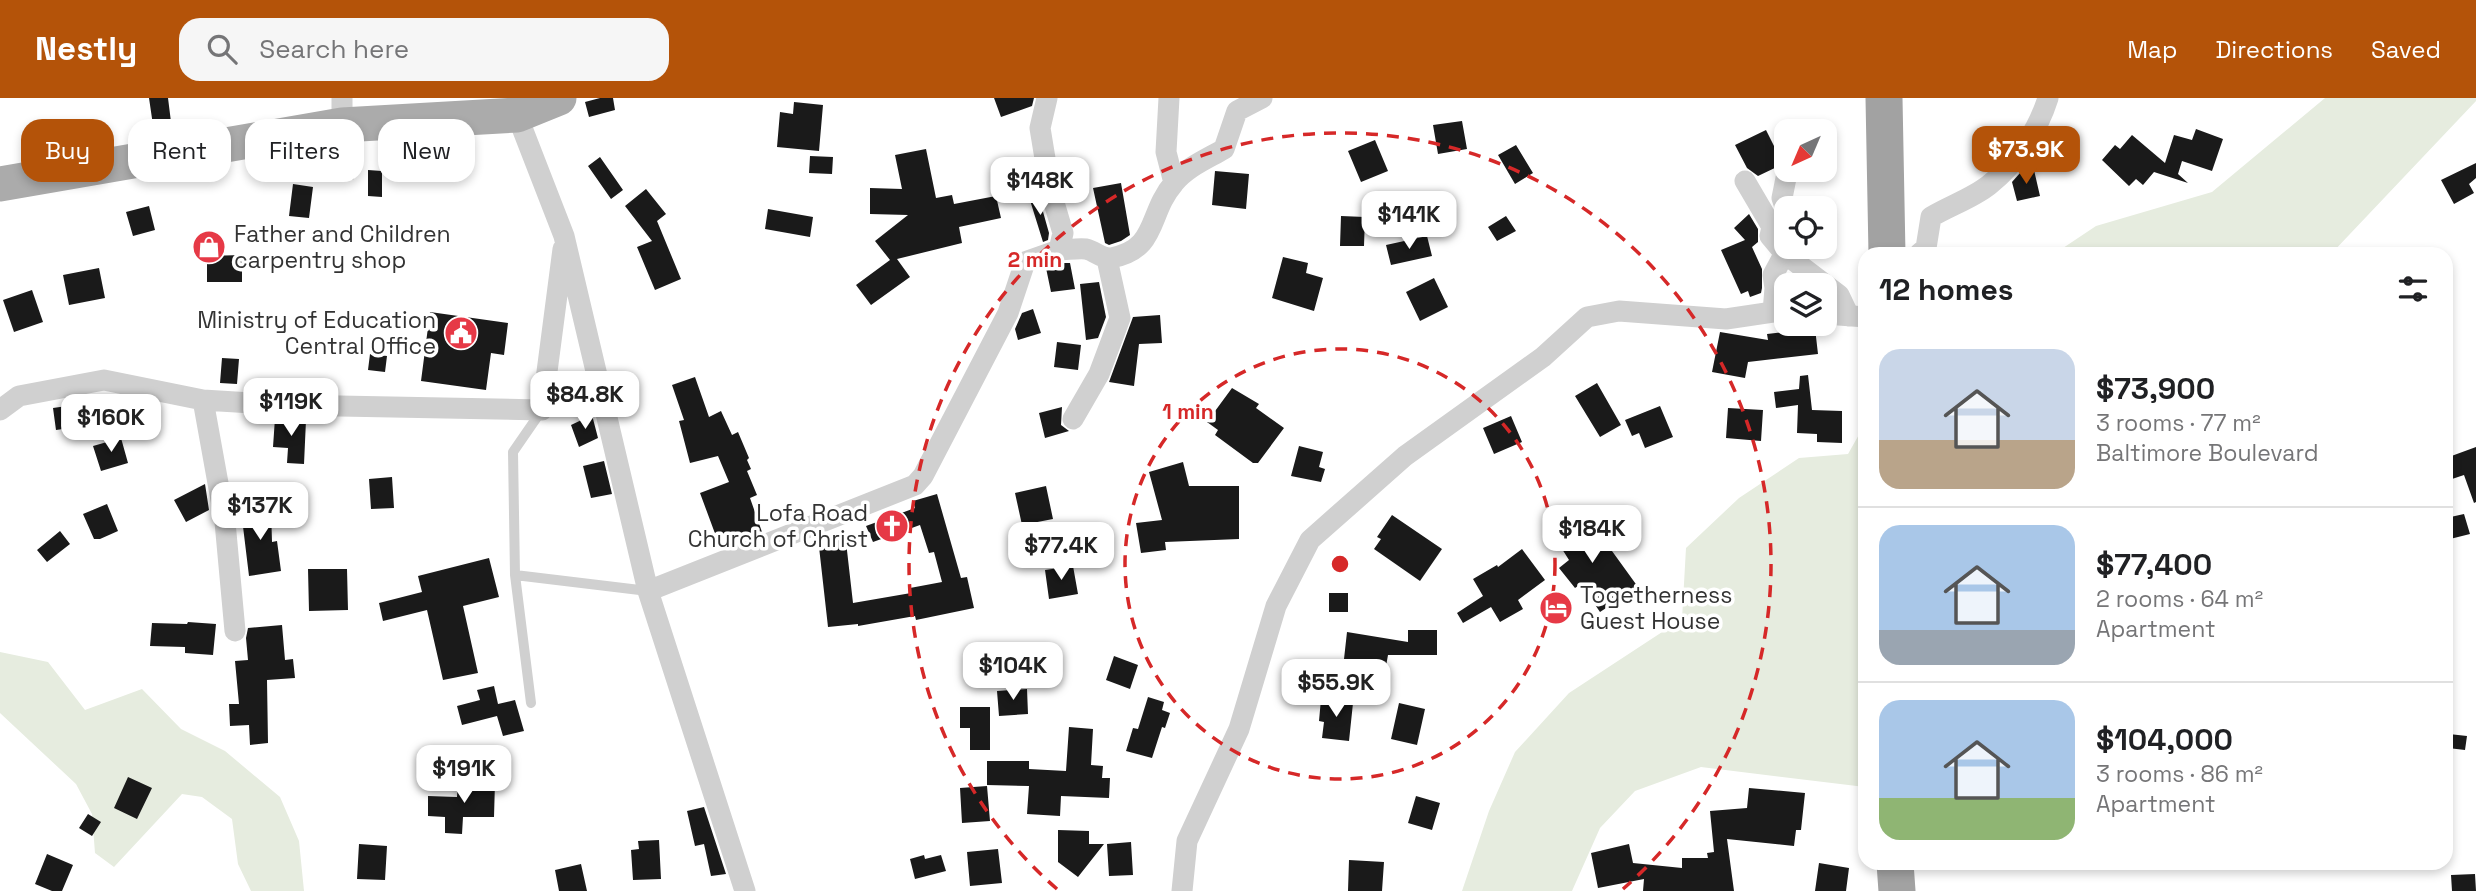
<!DOCTYPE html>
<meta charset="utf-8">
<style>
body{margin:0;font-family:"Space Grotesk",sans-serif;background:#f6f6f6;color:#202124;height:100vh;display:flex;flex-direction:column;font-size:26px;white-space:nowrap}
*{box-sizing:border-box;margin:0}
p{font-size:23px;color:#757577}
.icon{flex:none;width:38px;height:38px;fill:none;stroke:currentColor;stroke-width:2;stroke-linecap:round;stroke-linejoin:round}
.map{position:relative;flex:1;overflow:hidden}
.side{position:absolute;left:1858px;top:149px;width:595px;height:623px;display:flex;flex-direction:column;background:#fff;border-radius:21px;box-shadow:0 4px 10px #0003}
.side>*{flex:none}
.top-card{position:absolute;left:21px;top:21px;width:665px;height:63px;display:flex;gap:14px}
.needle{width:46px;rotate:224deg}
.fabs{position:absolute;left:1774px;top:21px;display:grid;gap:14px}
.fabs a{display:grid;place-items:center;width:63px;height:63px;border-radius:14px;background:#fff;box-shadow:0 4px 10px #0003;font-size:35px}
.price{position:absolute;translate:-50% -60px;padding:0 16px;border-radius:14px;background:#fff;color:#222;font-size:23px;line-height:46px;filter:drop-shadow(0 2px 4px #0008)}
.price::after{content:'';position:absolute;left:50%;top:42px;width:21px;height:16px;margin-left:-10px;background:inherit;clip-path:polygon(0 0,100% 0,50% 100%)}
.price.selected{background:#b45309;color:#fff}
ul{padding:0;list-style:none}
li{display:flex;align-items:center;gap:21px;height:175px;padding:0 21px}
li+li{border-top:2px solid #e0e0e0}
li span{display:grid;place-items:center;flex:none;width:196px;height:140px;border-radius:21px;color:#555}
li>.icon{margin-inline-start:auto}
span .icon{width:84px;height:84px;fill:#fffc;stroke-width:1}
li b{font-size:30px}
h2{display:flex;justify-content:space-between;align-items:center;height:84px;padding:0 21px;font-size:30px}
.chip{padding:0 24px;border-radius:21px;background:#fff;box-shadow:0 4px 10px #0003;font-size:24px;line-height:63px}
.chip.selected{background:#b45309;color:#fff}
header{display:flex;align-items:center;gap:42px;box-sizing:border-box;height:98px;padding:0 35px;background:#b45309;color:#fff}
header strong{font-size:33px}
nav{display:flex;gap:38px;margin-inline-start:auto;font-size:24px}
.search{width:490px;height:63px;background:#f6f6f6;display:flex;align-items:center;gap:18px;box-sizing:border-box;padding:0 24px;border-radius:21px;color:#757577;font-size:26px}
.map>svg:first-child{display:block}
.green{fill:#e6ecdf}
.building{fill:#1a1a1a}
.lines{fill:none;stroke-linecap:round;stroke-linejoin:round}
.service{stroke:#d0d0d0;stroke-width:10}
.minor{stroke:#d0d0d0;stroke-width:21}
.primary{stroke:#ababab;stroke-width:35}
.trunk{stroke:#a2a2a2;stroke-width:37}
.ring{fill:none;stroke:#d62828;stroke-width:3.5;stroke-dasharray:12 9}
.labels{text-anchor:middle;dominant-baseline:central;stroke-width:7;stroke-linejoin:round;paint-order:stroke}
.poi-label{font-size:23px;fill:#333;stroke:#fff;text-anchor:start}
.centre{fill:#d62828;stroke:#fff;stroke-width:3.5}
.ring-label{font-size:21px;text-anchor:middle;font-weight:bold;fill:#d62828;stroke:#fff;stroke-width:7;stroke-linejoin:round;paint-order:stroke}
</style>
<header>
<strong>Nestly</strong>
<div class="search"><svg class="icon" aria-label="search" viewBox="0 0 24 24"><circle cx="10" cy="10" r="6"/><path d="M15 15l6 6"/></svg>Search here</div>
<nav><a>Map</a><a>Directions</a><a>Saved</a></nav>
</header>
<div class="map">
<svg width="2476" height="793" viewBox="0 0 2476 793">
<rect width="100%" height="100%" fill="#fff"/>
<!-- green -->
<path class="green" d="M 2325,0 L 2476,0 L 2476,3 L 2331,156 L 2054,156 L 2096,128 L 2212,94 Z
M 1865,326 L 1865,689 L 1701,669 L 1635,693 L 1600,730 L 1572,793 L 1462,793 L 1489,713 L 1515,654 L 1569,595 L 1682,521 L 1686,450 L 1739,400 L 1799,360 L 1848,356 Z
M 0,554 L 48,564 L 85,612 L 142,591 L 181,631 L 225,653 L 280,699 L 299,743 L 304,793 L 251,793 L 238,766 L 232,721 L 202,699 L 182,696 L 114,769 L 95,755 L 92,716 L 76,686 L 0,615 Z"/>
<!-- building -->
<path class="building" d="M 149,0 L 168,0 L 172,32 L 154,34 Z
M 600,0 L 613,0 L 615,12 L 589,19 L 585,4 Z
M 994,0 L 1034,0 L 1032,8 L 1001,19 Z
M 794,4 L 823,7 L 819,53 L 777,49 L 780,14 L 793,16 Z
M 1462,23 L 1467,51 L 1438,56 L 1433,27 Z
M 2196,31 L 2223,41 L 2212,73 L 2182,63 L 2178,76 L 2188,85 L 2154,74 L 2143,87 L 2136,81 L 2129,88 L 2102,62 L 2115,47 L 2120,51 L 2132,37 L 2165,65 L 2174,37 L 2192,42 Z
M 1766,32 L 1783,66 L 1758,78 L 1747,70 L 1735,47 Z
M 1375,42 L 1388,73 L 1361,84 L 1348,53 Z
M 1516,47 L 1533,75 L 1515,86 L 1498,57 Z
M 926,51 L 936,100 L 952,97 L 954,106 L 996,98 L 1001,120 L 959,129 L 962,145 L 897,161 L 910,179 L 871,207 L 856,187 L 890,162 L 875,143 L 908,117 L 870,116 L 870,90 L 902,91 L 895,57 Z
M 810,58 L 833,59 L 832,76 L 809,75 Z
M 600,59 L 623,92 L 611,101 L 588,68 Z
M 1082,63 L 1084,83 L 1062,85 L 1059,65 Z
M 2476,65 L 2476,80 L 2469,86 L 2474,95 L 2454,106 L 2441,82 Z
M 351,66 L 354,81 L 338,83 L 335,69 Z
M 368,72 L 382,73 L 382,99 L 368,98 Z
M 2034,72 L 2040,98 L 2017,103 L 2012,84 L 2020,75 Z
M 1215,73 L 1249,76 L 1246,111 L 1212,107 Z
M 1121,85 L 1130,137 L 1121,143 L 1109,147 L 1105,145 L 1093,90 Z
M 293,86 L 313,89 L 309,120 L 289,118 Z
M 646,91 L 666,116 L 657,123 L 681,181 L 655,192 L 637,149 L 652,143 L 625,108 Z
M 1038,96 L 1049,135 L 1048,142 L 1043,144 L 1029,99 Z
M 149,108 L 155,132 L 133,138 L 126,114 Z
M 768,111 L 813,119 L 810,139 L 765,131 Z
M 1749,116 L 1758,131 L 1758,144 L 1752,149 L 1762,171 L 1762,190 L 1761,195 L 1750,199 L 1748,193 L 1741,196 L 1721,152 L 1745,142 L 1734,130 Z
M 1341,118 L 1365,119 L 1364,148 L 1340,148 Z
M 1506,118 L 1516,133 L 1497,143 L 1488,129 Z
M 1427,138 L 1432,158 L 1391,167 L 1386,147 Z
M 242,157 L 242,184 L 207,184 L 207,158 Z
M 1283,159 L 1308,165 L 1306,175 L 1323,180 L 1314,213 L 1272,200 Z
M 1061,165 L 1070,165 L 1075,191 L 1051,194 L 1046,170 Z
M 99,170 L 105,200 L 69,207 L 63,177 Z
M 1434,180 L 1448,209 L 1420,223 L 1406,194 Z
M 1099,184 L 1106,219 L 1098,240 L 1086,242 L 1080,186 Z
M 32,192 L 43,224 L 14,234 L 3,202 Z
M 1033,211 L 1041,235 L 1018,242 L 1015,231 L 1022,215 Z
M 430,214 L 508,225 L 504,257 L 491,255 L 486,292 L 421,283 Z
M 1160,217 L 1162,245 L 1139,246 L 1134,288 L 1109,284 L 1133,219 Z
M 1815,230 L 1818,256 L 1748,264 L 1745,280 L 1712,274 L 1720,234 L 1768,242 L 1767,236 Z
M 1057,244 L 1081,247 L 1078,272 L 1054,269 Z
M 370,256 L 387,258 L 385,274 L 368,272 Z
M 222,260 L 239,261 L 237,286 L 220,285 Z
M 1808,277 L 1812,312 L 1842,313 L 1842,345 L 1817,344 L 1817,336 L 1797,335 L 1798,307 L 1776,310 L 1774,294 L 1799,291 L 1800,278 Z
M 695,279 L 709,319 L 721,313 L 732,337 L 738,334 L 749,360 L 747,362 L 751,371 L 747,373 L 757,397 L 750,400 L 762,434 L 720,449 L 700,395 L 729,384 L 718,358 L 690,365 L 679,323 L 684,322 L 672,287 Z
M 1597,285 L 1621,327 L 1600,339 L 1575,298 Z
M 1232,290 L 1259,306 L 1256,310 L 1284,330 L 1258,365 L 1253,365 L 1215,337 L 1218,332 L 1207,324 Z
M 81,306 L 84,328 L 56,332 L 53,310 Z
M 1660,308 L 1673,339 L 1645,350 L 1639,335 L 1632,338 L 1625,322 Z
M 1062,309 L 1061,327 L 1069,333 L 1045,340 L 1039,315 Z
M 1728,310 L 1763,312 L 1761,343 L 1726,340 Z
M 592,317 L 598,340 L 579,349 L 571,327 Z
M 1511,318 L 1522,344 L 1494,356 L 1483,330 Z
M 275,320 L 306,322 L 304,366 L 287,365 L 288,350 L 273,349 Z
M 121,340 L 128,365 L 101,373 L 93,348 Z
M 1299,348 L 1323,354 L 1319,369 L 1325,371 L 1321,384 L 1291,378 Z
M 2476,349 L 2476,404 L 2474,405 L 2464,377 L 2446,383 L 2446,360 Z
M 604,363 L 612,396 L 591,400 L 583,368 Z
M 1183,364 L 1189,388 L 1239,388 L 1239,441 L 1165,444 L 1166,452 L 1141,455 L 1136,425 L 1162,422 L 1149,374 Z
M 392,379 L 394,410 L 371,411 L 369,381 Z
M 205,386 L 209,412 L 186,424 L 174,402 Z
M 1046,388 L 1053,421 L 1022,427 L 1015,395 Z
M 937,396 L 961,480 L 967,479 L 974,510 L 916,522 L 915,518 L 858,528 L 858,526 L 828,529 L 818,440 L 845,435 L 853,505 L 911,495 L 910,490 L 942,484 L 934,454 L 929,455 L 920,427 L 873,444 L 866,428 L 915,410 L 913,403 Z
M 107,406 L 118,433 L 100,441 L 94,441 L 83,416 Z
M 271,411 L 272,444 L 277,443 L 281,473 L 249,478 L 241,412 Z
M 2464,416 L 2470,436 L 2446,442 L 2446,420 Z
M 1392,417 L 1442,451 L 1420,483 L 1374,451 L 1381,441 L 1377,439 Z
M 1573,417 L 1589,441 L 1599,435 L 1638,489 L 1600,514 L 1581,486 L 1575,490 L 1559,470 L 1569,462 L 1550,432 Z
M 60,433 L 70,446 L 47,464 L 37,452 Z
M 1522,451 L 1545,482 L 1518,502 L 1523,511 L 1500,524 L 1491,509 L 1463,525 L 1457,515 L 1483,498 L 1473,481 L 1497,467 L 1498,469 Z
M 489,460 L 499,499 L 463,508 L 478,575 L 443,582 L 427,512 L 383,523 L 379,505 L 422,494 L 418,478 Z
M 1073,468 L 1078,496 L 1049,501 L 1045,472 Z
M 308,471 L 347,471 L 348,512 L 309,513 Z
M 1329,495 L 1348,495 L 1348,514 L 1329,514 Z
M 188,524 L 216,526 L 213,557 L 185,555 L 185,549 L 150,548 L 152,525 L 187,526 Z
M 282,527 L 285,562 L 293,561 L 295,580 L 267,582 L 268,645 L 250,647 L 249,627 L 230,628 L 229,606 L 239,606 L 235,563 L 248,562 L 246,540 L 248,530 Z
M 1408,532 L 1437,532 L 1437,557 L 1388,557 L 1385,574 L 1376,573 L 1373,591 L 1348,587 L 1352,562 L 1344,561 L 1347,534 L 1408,544 Z
M 1114,558 L 1138,567 L 1130,591 L 1106,582 Z
M 494,588 L 498,606 L 515,602 L 524,633 L 503,638 L 497,618 L 462,627 L 457,608 L 480,602 L 477,592 Z
M 1027,591 L 1028,616 L 999,618 L 997,593 Z
M 1148,599 L 1164,604 L 1162,612 L 1170,615 L 1165,630 L 1162,629 L 1152,660 L 1126,653 L 1133,630 L 1138,631 Z
M 1321,601 L 1353,605 L 1349,643 L 1322,640 L 1324,624 L 1319,623 Z
M 1399,605 L 1425,611 L 1417,647 L 1391,641 Z
M 960,609 L 990,609 L 990,652 L 970,652 L 970,630 L 960,630 Z
M 1069,629 L 1093,631 L 1091,667 L 1103,668 L 1102,680 L 1110,680 L 1109,700 L 1061,698 L 1060,718 L 1027,716 L 1029,688 L 987,687 L 987,663 L 1029,663 L 1029,671 L 1066,673 Z
M 2449,636 L 2467,638 L 2465,652 L 2448,650 Z
M 128,679 L 152,690 L 137,721 L 114,710 Z
M 458,683 L 495,684 L 494,719 L 463,719 L 462,736 L 445,735 L 445,719 L 428,718 L 428,698 L 457,699 Z
M 987,688 L 990,723 L 962,725 L 960,690 Z
M 1749,690 L 1805,695 L 1801,732 L 1796,732 L 1794,748 L 1727,741 L 1734,793 L 1643,793 L 1644,781 L 1598,790 L 1591,755 L 1629,746 L 1633,765 L 1682,770 L 1682,760 L 1708,760 L 1707,755 L 1714,754 L 1710,713 L 1747,710 Z
M 1416,698 L 1440,705 L 1432,732 L 1408,725 Z
M 704,709 L 726,776 L 711,778 L 704,746 L 695,748 L 687,713 Z
M 88,716 L 101,724 L 92,738 L 79,730 Z
M 1058,732 L 1089,733 L 1089,746 L 1104,746 L 1078,779 L 1058,764 Z
M 659,742 L 661,781 L 633,782 L 631,752 L 639,751 L 638,743 Z
M 1131,744 L 1133,777 L 1109,778 L 1107,746 Z
M 359,746 L 387,748 L 385,782 L 357,781 Z
M 998,751 L 1002,785 L 970,788 L 967,754 Z
M 47,756 L 73,767 L 62,793 L 52,793 L 35,786 Z
M 924,757 L 925,761 L 941,757 L 946,773 L 915,781 L 910,761 Z
M 1349,762 L 1384,764 L 1382,793 L 1348,793 Z
M 1819,765 L 1849,770 L 1846,793 L 1815,793 Z
M 581,766 L 587,793 L 559,793 L 555,772 Z
M 2475,776 L 2476,793 L 2452,793 L 2451,777 Z"/>
<g class="lines">
<!-- service -->
<path class="service" d="M 515,477 L 648,493
M 531,605 L 515,477 L 513,354 L 542,312"/>
<!-- minor -->
<path class="minor" d="M 1169,0 L 1166,54 L 1174,85
M 517,17 L 564,138 L 648,493 L 745,793
M 342,27 L 342,0
M 1786,80 L 1782,100 L 1787,114
M 1745,83 L 1772,129 L 1770,138 L 1785,156 L 1839,197 L 1849,218
M 1059,152 C 1067,152 1078,150 1086,151 C 1095,153 1102,161 1111,160 C 1159,151 1147,116 1174,85 C 1187,69 1207,61 1224,51 L 1237,13 L 1262,0
M 1919,156 L 1926,150 L 1931,119 C 1949,108 1973,100 1989,87 C 2016,66 2038,32 2048,0
M 1773,214 L 1775,190 L 1773,177 L 1788,149
M 1825,216 L 1866,219
M 203,302 L 225,424 L 235,533
M 0,312 L 19,298 L 104,282 L 203,302 L 287,307 L 542,312 L 563,151
M 1073,321 L 1099,276 L 1120,220 L 1107,161
M 648,493 L 915,387 L 923,378 L 1008,215 L 1025,164 L 1059,152 L 1063,135 L 1050,91 L 1040,30 L 1047,0
M 1182,793 L 1187,743 L 1239,631 L 1276,508 L 1310,442 L 1405,358 L 1543,259 L 1587,219 L 1619,213 L 1726,221 L 1773,214 L 1787,214"/>
<!-- primary -->
<path class="primary" d="M 0,86 L 342,27 L 517,17 L 559,0"/>
<!-- trunk -->
<path class="trunk" d="M 1884,0 L 1887,156
M 1895,765 L 1897,793"/>
</g>
<!-- distance rings -->
<g class="ring">
<circle cx="1340" cy="466" r="215"/>
<path d="M1057 791A431 431 0 1 1 1623 791"/>
</g>
<!-- icons -->
<defs>
<symbol id="shop-disc" viewBox="-11 -11 22 22"><circle r="9.5" fill="#e63946" stroke="#fff"/><path d="M-5-2.5h2.3a2.7 3.5 0 0 1 5.4 0H5L5.5 6h-11ZM-1.5-2.5h3a1.5 2.3 0 0 0-3 0Z" fill="#fff"/></symbol>
<symbol id="civic-disc" viewBox="-11 -11 22 22"><circle r="9.5" fill="#e63946" stroke="#fff"/><path d="M-.6-6.5H3V-4.5H.6V-3L4-1V1h2V6H-6V1h2V-1L-.6-3ZM-1.2 2.5V6h2.4V2.5Z" fill="#fff"/></symbol>
<symbol id="church-disc" viewBox="-11 -11 22 22"><circle r="9.5" fill="#e63946" stroke="#fff"/><path d="M-1.2-6h2.4v3.5h3.3v2.4h-3.3V6h-2.4V-.1h-3.3v-2.4h3.3Z" fill="#fff"/></symbol>
<symbol id="hotel-disc" viewBox="-11 -11 22 22"><circle r="9.5" fill="#e63946" stroke="#fff"/><path d="M-6-4.5h1.5V1H6V5H4.5V3h-9V5H-6ZM-4 0a1.8 1.8 0 1 1 3.6 0ZM.5 0V-2.5h3Q6-2.5 6 0Z" fill="#fff"/></symbol>
</defs>
<g fill-rule="evenodd">
<use href="#shop-disc" x="190" y="130" width="38" height="38"/>
<use href="#civic-disc" x="442" y="216" width="38" height="38"/>
<use href="#church-disc" x="873" y="409" width="38" height="38"/>
<use href="#hotel-disc" x="1537" y="491" width="38" height="38"/>
</g>
<g class="labels">
<!-- poi labels -->
<g class="poi-label">
<text x="234" y="136">Father and Children<tspan x="234" dy="26">carpentry shop</tspan></text>
<text x="436" y="222" text-anchor="end">Ministry of Education<tspan x="436" dy="26">Central Office</tspan></text>
<text x="868" y="415" text-anchor="end">Lofa Road<tspan x="868" dy="26">Church of Christ</tspan></text>
<text x="1580" y="497">Togetherness<tspan x="1580" dy="26">Guest House</tspan></text>
</g>
</g>
<circle cx="1340" cy="466" r="10" class="centre"/>
<g class="ring-label">
<text x="1035" y="169">2 min</text>
<text x="1188" y="321">1 min</text>
</g>
</svg>
<div class="fabs">
<a><svg class="needle" viewBox="-14 -14 28 28"><path d="M0-13l5 13h-10z" fill="#e53935"/><path d="M0 13l5-13h-10z" fill="#757577"/></svg></a>
<a><svg class="icon" aria-label="locate" viewBox="0 0 24 24"><circle cx="12" cy="12" r="6"/><path d="M12 2v4M12 18v4M2 12h4M18 12h4"/></svg></a>
<a><svg class="icon" aria-label="layers" viewBox="0 0 24 24"><path d="M12 4l9 5-9 5-9-5zM3 14l9 5 9-5"/></svg></a>
</div>
<b class="price selected" style="left:2026px;top:88px">$73.9K</b>
<b class="price" style="left:1040px;top:119px">$148K</b>
<b class="price" style="left:1409px;top:153px">$141K</b>
<b class="price" style="left:585px;top:333px">$84.8K</b>
<b class="price" style="left:291px;top:340px">$119K</b>
<b class="price" style="left:111px;top:356px">$160K</b>
<b class="price" style="left:260px;top:444px">$137K</b>
<b class="price" style="left:1592px;top:467px">$184K</b>
<b class="price" style="left:1061px;top:484px">$77.4K</b>
<b class="price" style="left:1013px;top:604px">$104K</b>
<b class="price" style="left:1336px;top:621px">$55.9K</b>
<b class="price" style="left:464px;top:707px">$191K</b>
<div class="top-card">
<a class="chip selected">Buy</a>
<a class="chip">Rent</a>
<a class="chip">Filters</a>
<a class="chip">New</a>
</div>
<section class="side">
<h2>12 homes<svg class="icon" aria-label="filters" viewBox="0 0 24 24"><path d="M4 7h16M4 17h16"/><circle cx="9" cy="7" r="2"/><circle cx="15" cy="17" r="2"/></svg></h2>
<ul>
<li><span style="background:linear-gradient(#c9d6e8 65%,#b9a48a 0)"><svg class="icon" aria-label="home" viewBox="0 0 24 24"><path d="M3 11l9-7 9 7M6 9v11h12V9"/></svg></span><div><b>$73,900</b><p>3 rooms · 77 m²</p><p>Baltimore Boulevard</p></div></li>
<li><span style="background:linear-gradient(#a9c7e8 75%,#9aa5b1 0)"><svg class="icon" aria-label="home" viewBox="0 0 24 24"><path d="M3 11l9-7 9 7M6 9v11h12V9"/></svg></span><div><b>$77,400</b><p>2 rooms · 64 m²</p><p>Apartment</p></div></li>
<li><span style="background:linear-gradient(#a9c7e8 70%,#8fb573 0)"><svg class="icon" aria-label="home" viewBox="0 0 24 24"><path d="M3 11l9-7 9 7M6 9v11h12V9"/></svg></span><div><b>$104,000</b><p>3 rooms · 86 m²</p><p>Apartment</p></div></li>
</ul>
</section>
</div>
